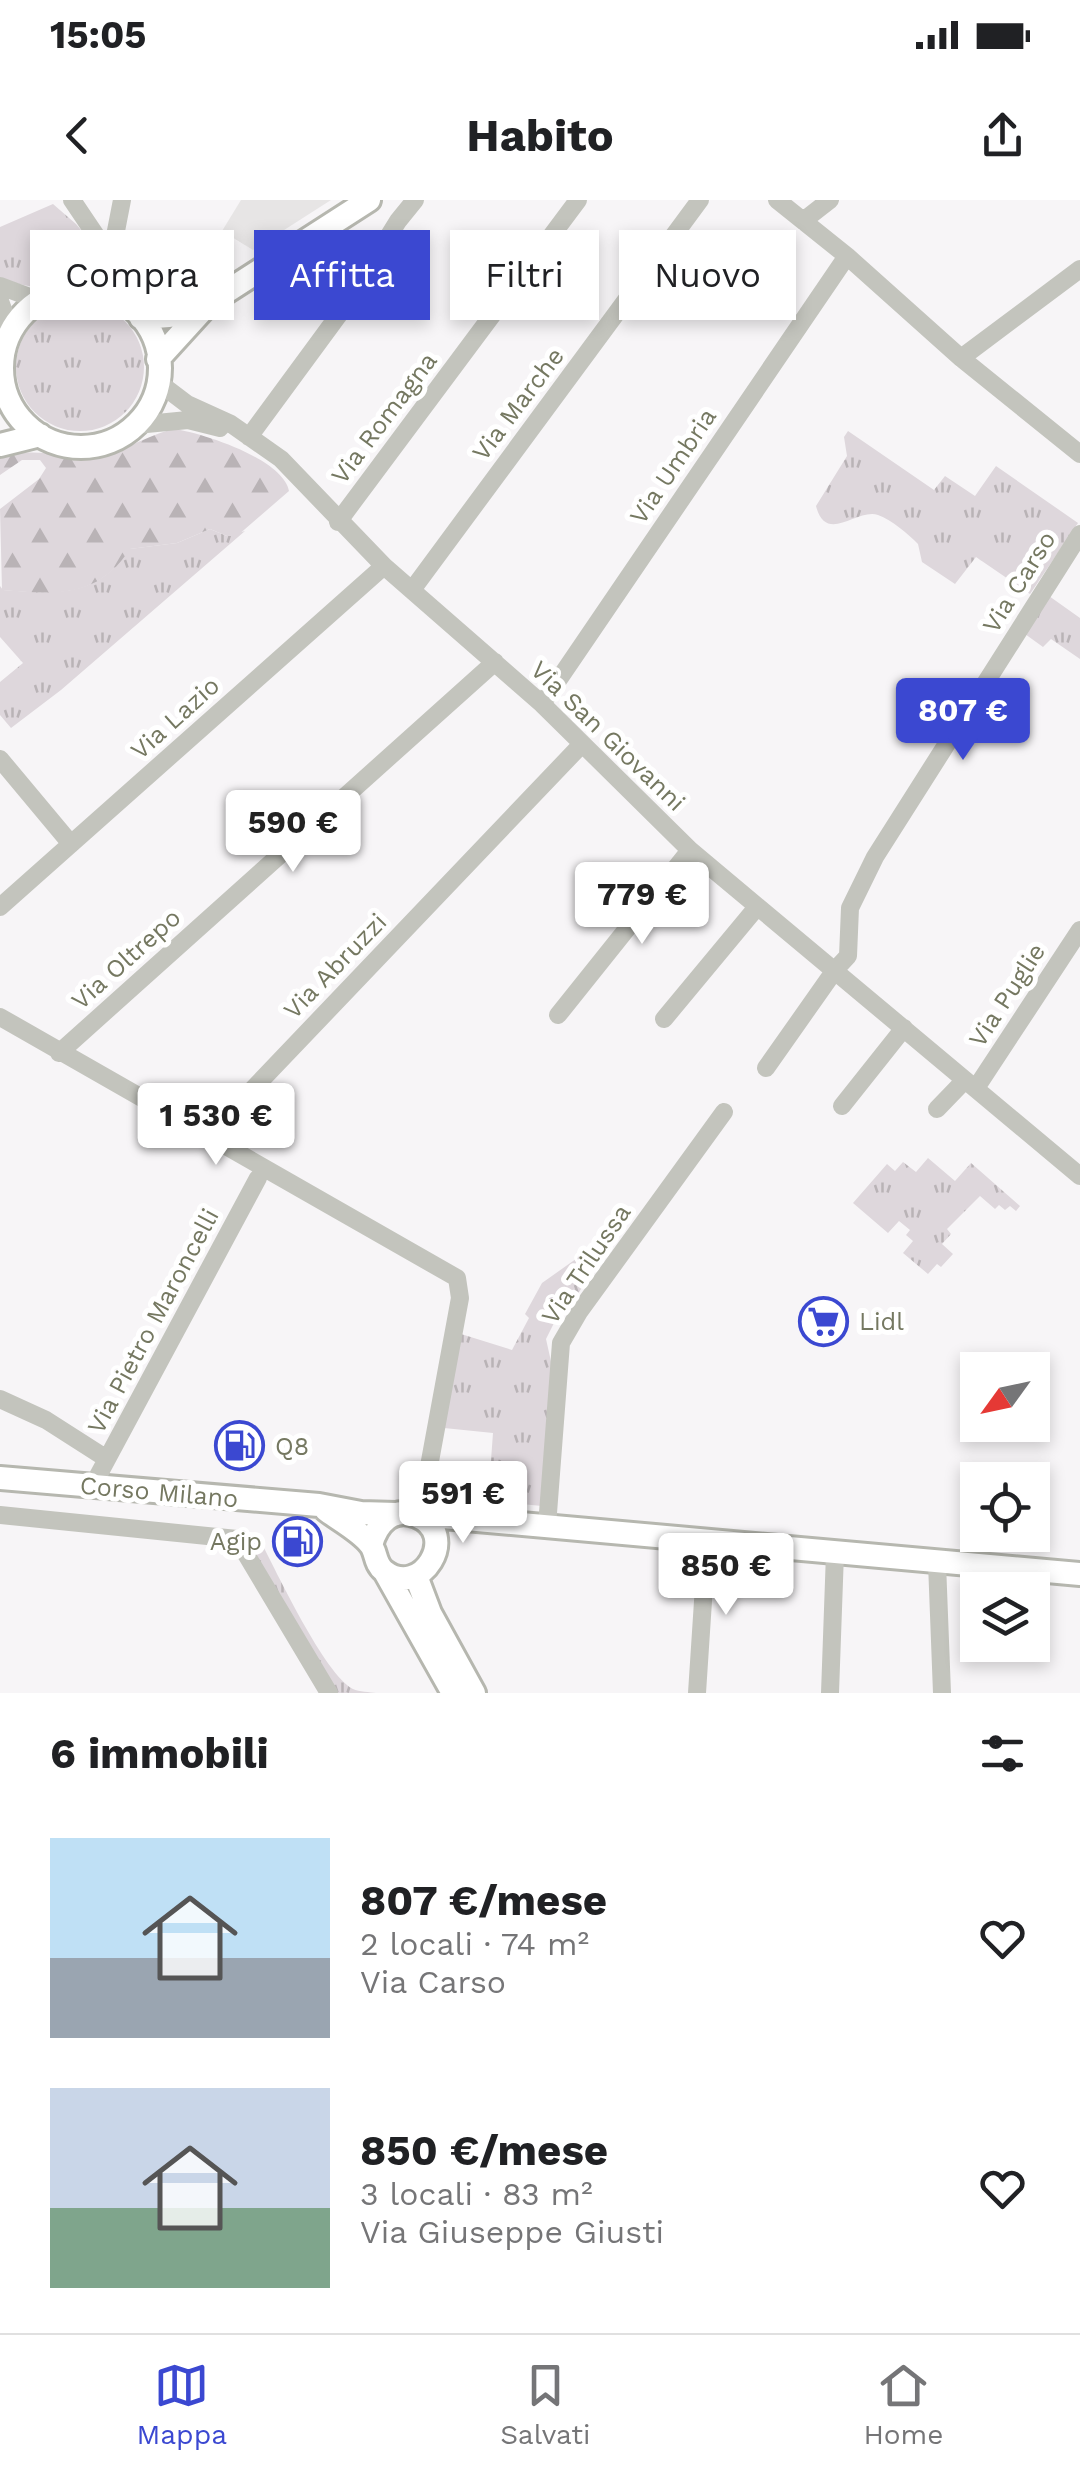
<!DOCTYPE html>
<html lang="it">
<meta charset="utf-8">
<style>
body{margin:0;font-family:"Work Sans",sans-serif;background:#f2f2f2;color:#202124;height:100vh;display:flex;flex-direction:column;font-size:38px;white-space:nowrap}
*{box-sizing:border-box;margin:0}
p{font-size:32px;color:#757577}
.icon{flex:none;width:55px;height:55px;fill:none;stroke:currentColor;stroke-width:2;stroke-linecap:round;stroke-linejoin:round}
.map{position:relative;height:1493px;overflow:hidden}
.drawer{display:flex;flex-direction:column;background:#fff;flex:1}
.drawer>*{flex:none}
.guide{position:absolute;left:30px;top:30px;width:1020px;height:90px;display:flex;gap:20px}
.needle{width:65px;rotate:237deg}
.buttons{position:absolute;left:960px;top:1152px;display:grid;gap:20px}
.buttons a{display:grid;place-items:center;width:90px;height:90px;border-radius:0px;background:#fff;box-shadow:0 5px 15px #0003;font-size:50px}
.price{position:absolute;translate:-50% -85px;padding:0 22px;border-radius:10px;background:#fff;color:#222;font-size:32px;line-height:65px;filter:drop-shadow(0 2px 5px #0008)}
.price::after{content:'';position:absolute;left:50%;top:60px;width:30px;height:22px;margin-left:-15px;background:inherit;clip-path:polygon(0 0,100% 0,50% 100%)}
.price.current{background:#3b48d1;color:#fff}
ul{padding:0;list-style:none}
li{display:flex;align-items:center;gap:30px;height:250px;padding:0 50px}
li span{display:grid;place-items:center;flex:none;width:280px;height:200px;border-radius:0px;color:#555}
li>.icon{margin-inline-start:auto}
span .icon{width:120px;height:120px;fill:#fffc;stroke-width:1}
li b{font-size:42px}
h2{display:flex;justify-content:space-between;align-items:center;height:120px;padding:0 50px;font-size:42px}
.chip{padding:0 35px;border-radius:0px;background:#fff;box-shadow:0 5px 15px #0003;font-size:35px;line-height:90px}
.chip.current{background:#3b48d1;color:#fff}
.status{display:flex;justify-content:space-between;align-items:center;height:70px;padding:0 50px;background:#fff;direction:ltr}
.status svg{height:28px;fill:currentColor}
header{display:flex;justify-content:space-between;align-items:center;height:130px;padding:0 50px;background:#fff;font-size:45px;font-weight:700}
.tabs{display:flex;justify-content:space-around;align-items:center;height:140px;border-top:2px solid #e0e0e0;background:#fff;font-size:28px;color:#757577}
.tabs a{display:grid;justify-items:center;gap:5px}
.tabs .current{color:#3b48d1}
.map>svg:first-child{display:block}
.built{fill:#e7e5e5}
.grass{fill:url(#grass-tufts)}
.forest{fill:url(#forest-firs)}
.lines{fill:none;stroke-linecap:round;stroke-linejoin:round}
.major-casing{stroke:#b6b7af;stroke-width:28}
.minor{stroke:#c3c4bd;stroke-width:18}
.major{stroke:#fff;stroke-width:22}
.labels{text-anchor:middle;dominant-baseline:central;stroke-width:10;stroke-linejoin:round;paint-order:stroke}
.street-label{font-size:25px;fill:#757861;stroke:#fff}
.poi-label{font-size:25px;fill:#757861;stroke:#fff;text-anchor:start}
</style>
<div class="status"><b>15:05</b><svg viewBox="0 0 49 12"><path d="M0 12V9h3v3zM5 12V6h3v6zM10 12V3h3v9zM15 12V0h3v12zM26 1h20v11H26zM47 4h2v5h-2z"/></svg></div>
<header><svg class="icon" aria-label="back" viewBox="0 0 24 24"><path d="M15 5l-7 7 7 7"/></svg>Habito<svg class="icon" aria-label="share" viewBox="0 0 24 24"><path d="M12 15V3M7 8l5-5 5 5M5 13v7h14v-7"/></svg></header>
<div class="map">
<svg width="1080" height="1493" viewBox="0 0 1080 1493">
<defs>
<pattern id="grass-tufts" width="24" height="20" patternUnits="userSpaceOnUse" patternTransform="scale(2.5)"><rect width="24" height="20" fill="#ded7dc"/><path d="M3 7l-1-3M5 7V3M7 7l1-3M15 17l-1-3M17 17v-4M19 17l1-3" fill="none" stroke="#b9b3b6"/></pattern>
<pattern id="forest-firs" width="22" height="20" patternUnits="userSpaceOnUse" patternTransform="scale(2.5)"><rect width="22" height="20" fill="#ded7dc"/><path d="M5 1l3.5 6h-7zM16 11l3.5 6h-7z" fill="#b9b3b6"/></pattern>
</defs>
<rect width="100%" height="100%" fill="#f7f5f7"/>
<!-- built -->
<path class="built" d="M 241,0 L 331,0 L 253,50 L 222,31 Z"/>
<!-- grass -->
<path class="grass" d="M 53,4 L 76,24 L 97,49 L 91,67 C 54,91 41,92 0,78 L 0,27 Z
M16 167a64 64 0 1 1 128 0a64 64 0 1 1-128 0Z
M 848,231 L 934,290 L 945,276 L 975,296 L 996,266 L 1078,323 L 1030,394 L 976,357 L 955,384 L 922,362 L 918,344 C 908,334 892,320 878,315 C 857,308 826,345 816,306 L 847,256 L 844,237 Z
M 210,329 L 227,336 L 245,331 L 61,490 L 11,528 L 0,515 L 0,482 L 23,463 L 0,437 L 0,386 L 3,390 C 56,394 98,398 129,349 L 177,343 Z
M 1049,396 L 1080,418 L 1080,459 L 1051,439 L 1043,447 L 1025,434 Z
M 928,958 L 955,981 L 971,963 L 1020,1006 L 1016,1011 L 1010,1006 L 1005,1010 L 999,1005 L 995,1009 L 980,996 L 947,1029 L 951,1034 L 942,1044 L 953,1054 L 941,1067 L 937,1064 L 928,1074 L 903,1053 L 913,1041 L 906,1035 L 910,1030 L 899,1021 L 888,1033 L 853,1003 L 887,964 L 895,971 L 903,962 L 916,972 Z
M 590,1049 L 602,1057 L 564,1115 L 555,1121 L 546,1139 L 554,1175 L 542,1306 L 488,1301 L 493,1233 L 444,1228 L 461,1134 L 512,1150 L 529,1118 L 525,1114 L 542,1083 Z
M 250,1332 L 260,1340 C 276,1371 325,1475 353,1489 C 359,1492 370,1492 376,1493 L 335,1493 L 244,1338 Z"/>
<!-- forest -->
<path class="forest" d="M 174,229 C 203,233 283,259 289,291 L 237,336 L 227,336 L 210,329 L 177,343 L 130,349 C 98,398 57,395 2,390 L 0,309 L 39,279 L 46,268 L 40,260 L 22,260 L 0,275 L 0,258 C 33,246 60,258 93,256 C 120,254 147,235 174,229 Z"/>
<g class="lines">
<defs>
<path id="major" d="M2 168a79 79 0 1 1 158 0a79 79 0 1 1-158 0Z
M 141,118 L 169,116 L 205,104
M 158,159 L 209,103 L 369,0
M 0,245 L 40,235
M 0,1278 L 319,1305 L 361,1313 L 396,1314
M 326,1310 C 339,1320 360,1331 370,1344 C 377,1352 374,1363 384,1371 C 421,1400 461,1334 417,1316 C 393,1306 377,1323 371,1345
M 424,1319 L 443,1317 L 1080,1374
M 385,1372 L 453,1493
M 416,1376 L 430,1413 L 474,1493"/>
</defs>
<!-- major casing -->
<use href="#major" class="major-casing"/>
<!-- minor -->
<path class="minor" d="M 72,0 L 107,52
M 777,0 L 847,56 L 961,158 L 1080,254
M 803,21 L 830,0
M 0,86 L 40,101
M 78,89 L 99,67 L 115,37
M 118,99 L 115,36 L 122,0
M 0,101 L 11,131
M 961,158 L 1080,69
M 158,182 L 187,204 L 231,224 L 281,259 L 384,366 L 542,504 L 690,650 L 1080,976
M 136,225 L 188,220 L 220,228
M 249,237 L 346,105 L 398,21 L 415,0
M 338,322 L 578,0
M 412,390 L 700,0
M 542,504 L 847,56
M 0,559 L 71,644
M 0,707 L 384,366
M 558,815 L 690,650
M 0,817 L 457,1078 L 460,1098 L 423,1299 L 411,1313
M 664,819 L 757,707
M 59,853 L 495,462
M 766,868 L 835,770 L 848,756 L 850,708 L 875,657 L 1080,334
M 976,888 L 1080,730
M 842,906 L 904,828
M 937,909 L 965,880
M 208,936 L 582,544
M 0,1199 L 46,1220 L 107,1259
M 92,1287 L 258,978
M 0,1315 L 237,1339 L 329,1493
M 547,1326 L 561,1143 L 579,1112 L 724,912
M 937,1363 L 942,1493
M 697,1493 L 707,1340
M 830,1493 L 835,1353"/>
<!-- major -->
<use href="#major" class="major"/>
</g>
<!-- icons -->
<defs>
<symbol id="supermarket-ring" viewBox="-11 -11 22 22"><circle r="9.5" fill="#fff" stroke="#3b48d1" stroke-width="1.5"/><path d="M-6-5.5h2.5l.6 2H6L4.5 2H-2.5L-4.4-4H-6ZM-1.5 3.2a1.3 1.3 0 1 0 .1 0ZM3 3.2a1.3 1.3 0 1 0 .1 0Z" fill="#3b48d1"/></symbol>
<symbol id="fuel-ring" viewBox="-11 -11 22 22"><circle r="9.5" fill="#fff" stroke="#3b48d1" stroke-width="1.5"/><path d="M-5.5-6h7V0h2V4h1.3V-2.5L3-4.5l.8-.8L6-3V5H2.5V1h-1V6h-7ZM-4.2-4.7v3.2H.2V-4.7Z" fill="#3b48d1"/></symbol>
</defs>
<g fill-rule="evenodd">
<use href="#supermarket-ring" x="796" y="1094" width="55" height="55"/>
<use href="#fuel-ring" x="212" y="1218" width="55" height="55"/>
<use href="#fuel-ring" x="270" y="1314" width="55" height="55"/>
</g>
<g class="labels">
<!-- street labels -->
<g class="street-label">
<text transform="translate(518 204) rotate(-53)">Via Marche</text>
<text transform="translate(384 218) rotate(-53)">Via Romagna</text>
<text transform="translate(673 266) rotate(-56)">Via Umbria</text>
<text transform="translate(1019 382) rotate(-58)">Via Carso</text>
<text transform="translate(175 518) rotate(-42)">Via Lazio</text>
<text transform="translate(608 536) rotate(44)">Via San Giovanni</text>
<text transform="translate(126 759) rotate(-42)">Via Oltrepo</text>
<text transform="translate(335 766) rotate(-46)">Via Abruzzi</text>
<text transform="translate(1007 795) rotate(-57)">Via Puglie</text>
<text transform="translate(586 1064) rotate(-56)">Via Trilussa</text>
<text transform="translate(153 1121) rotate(-62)">Via Pietro Maroncelli</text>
<text transform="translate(159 1292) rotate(5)">Corso Milano</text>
</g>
<!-- poi labels -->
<g class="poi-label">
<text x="859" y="1121">Lidl</text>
<text x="275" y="1246">Q8</text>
<text x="262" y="1341" text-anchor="end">Agip</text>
</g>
</g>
</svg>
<div class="buttons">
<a><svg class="needle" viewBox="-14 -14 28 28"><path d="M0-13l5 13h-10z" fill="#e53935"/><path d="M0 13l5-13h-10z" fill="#757577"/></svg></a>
<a><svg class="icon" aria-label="locate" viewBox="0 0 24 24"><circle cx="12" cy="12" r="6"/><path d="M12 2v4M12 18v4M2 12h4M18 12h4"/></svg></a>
<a><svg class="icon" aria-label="layers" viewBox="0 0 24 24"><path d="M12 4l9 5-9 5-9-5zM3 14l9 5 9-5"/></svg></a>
</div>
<b class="price current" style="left:963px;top:563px">807 €</b>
<b class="price" style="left:293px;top:675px">590 €</b>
<b class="price" style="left:642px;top:747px">779 €</b>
<b class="price" style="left:216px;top:968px">1 530 €</b>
<b class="price" style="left:463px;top:1346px">591 €</b>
<b class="price" style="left:726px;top:1418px">850 €</b>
<div class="guide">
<a class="chip">Compra</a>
<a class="chip current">Affitta</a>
<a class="chip">Filtri</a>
<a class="chip">Nuovo</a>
</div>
</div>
<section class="drawer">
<h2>6 immobili<svg class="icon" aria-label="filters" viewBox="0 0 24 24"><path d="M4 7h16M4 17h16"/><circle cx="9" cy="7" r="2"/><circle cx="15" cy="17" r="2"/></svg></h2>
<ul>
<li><span style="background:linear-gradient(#bfe0f5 60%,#9aa5b1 0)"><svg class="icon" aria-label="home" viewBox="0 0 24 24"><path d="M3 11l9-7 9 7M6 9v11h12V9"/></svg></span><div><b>807 €/mese</b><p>2 locali · 74 m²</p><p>Via Carso</p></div><svg class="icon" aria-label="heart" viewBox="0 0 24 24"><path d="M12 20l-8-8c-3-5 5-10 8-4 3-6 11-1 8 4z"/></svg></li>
<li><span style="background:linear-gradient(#c9d6e8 60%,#7fa58c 0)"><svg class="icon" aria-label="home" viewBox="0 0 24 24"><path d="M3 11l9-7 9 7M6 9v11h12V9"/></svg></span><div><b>850 €/mese</b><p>3 locali · 83 m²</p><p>Via Giuseppe Giusti</p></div><svg class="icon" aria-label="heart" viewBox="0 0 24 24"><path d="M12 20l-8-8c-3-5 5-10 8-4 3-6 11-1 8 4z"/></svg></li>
</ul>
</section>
<nav class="tabs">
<a class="current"><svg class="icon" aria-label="map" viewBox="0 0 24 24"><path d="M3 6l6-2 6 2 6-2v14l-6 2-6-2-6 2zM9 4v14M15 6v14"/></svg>Mappa</a>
<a><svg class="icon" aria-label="saved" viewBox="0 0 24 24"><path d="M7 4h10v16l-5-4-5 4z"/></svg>Salvati</a>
<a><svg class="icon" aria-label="home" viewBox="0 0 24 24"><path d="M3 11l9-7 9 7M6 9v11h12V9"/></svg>Home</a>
</nav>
